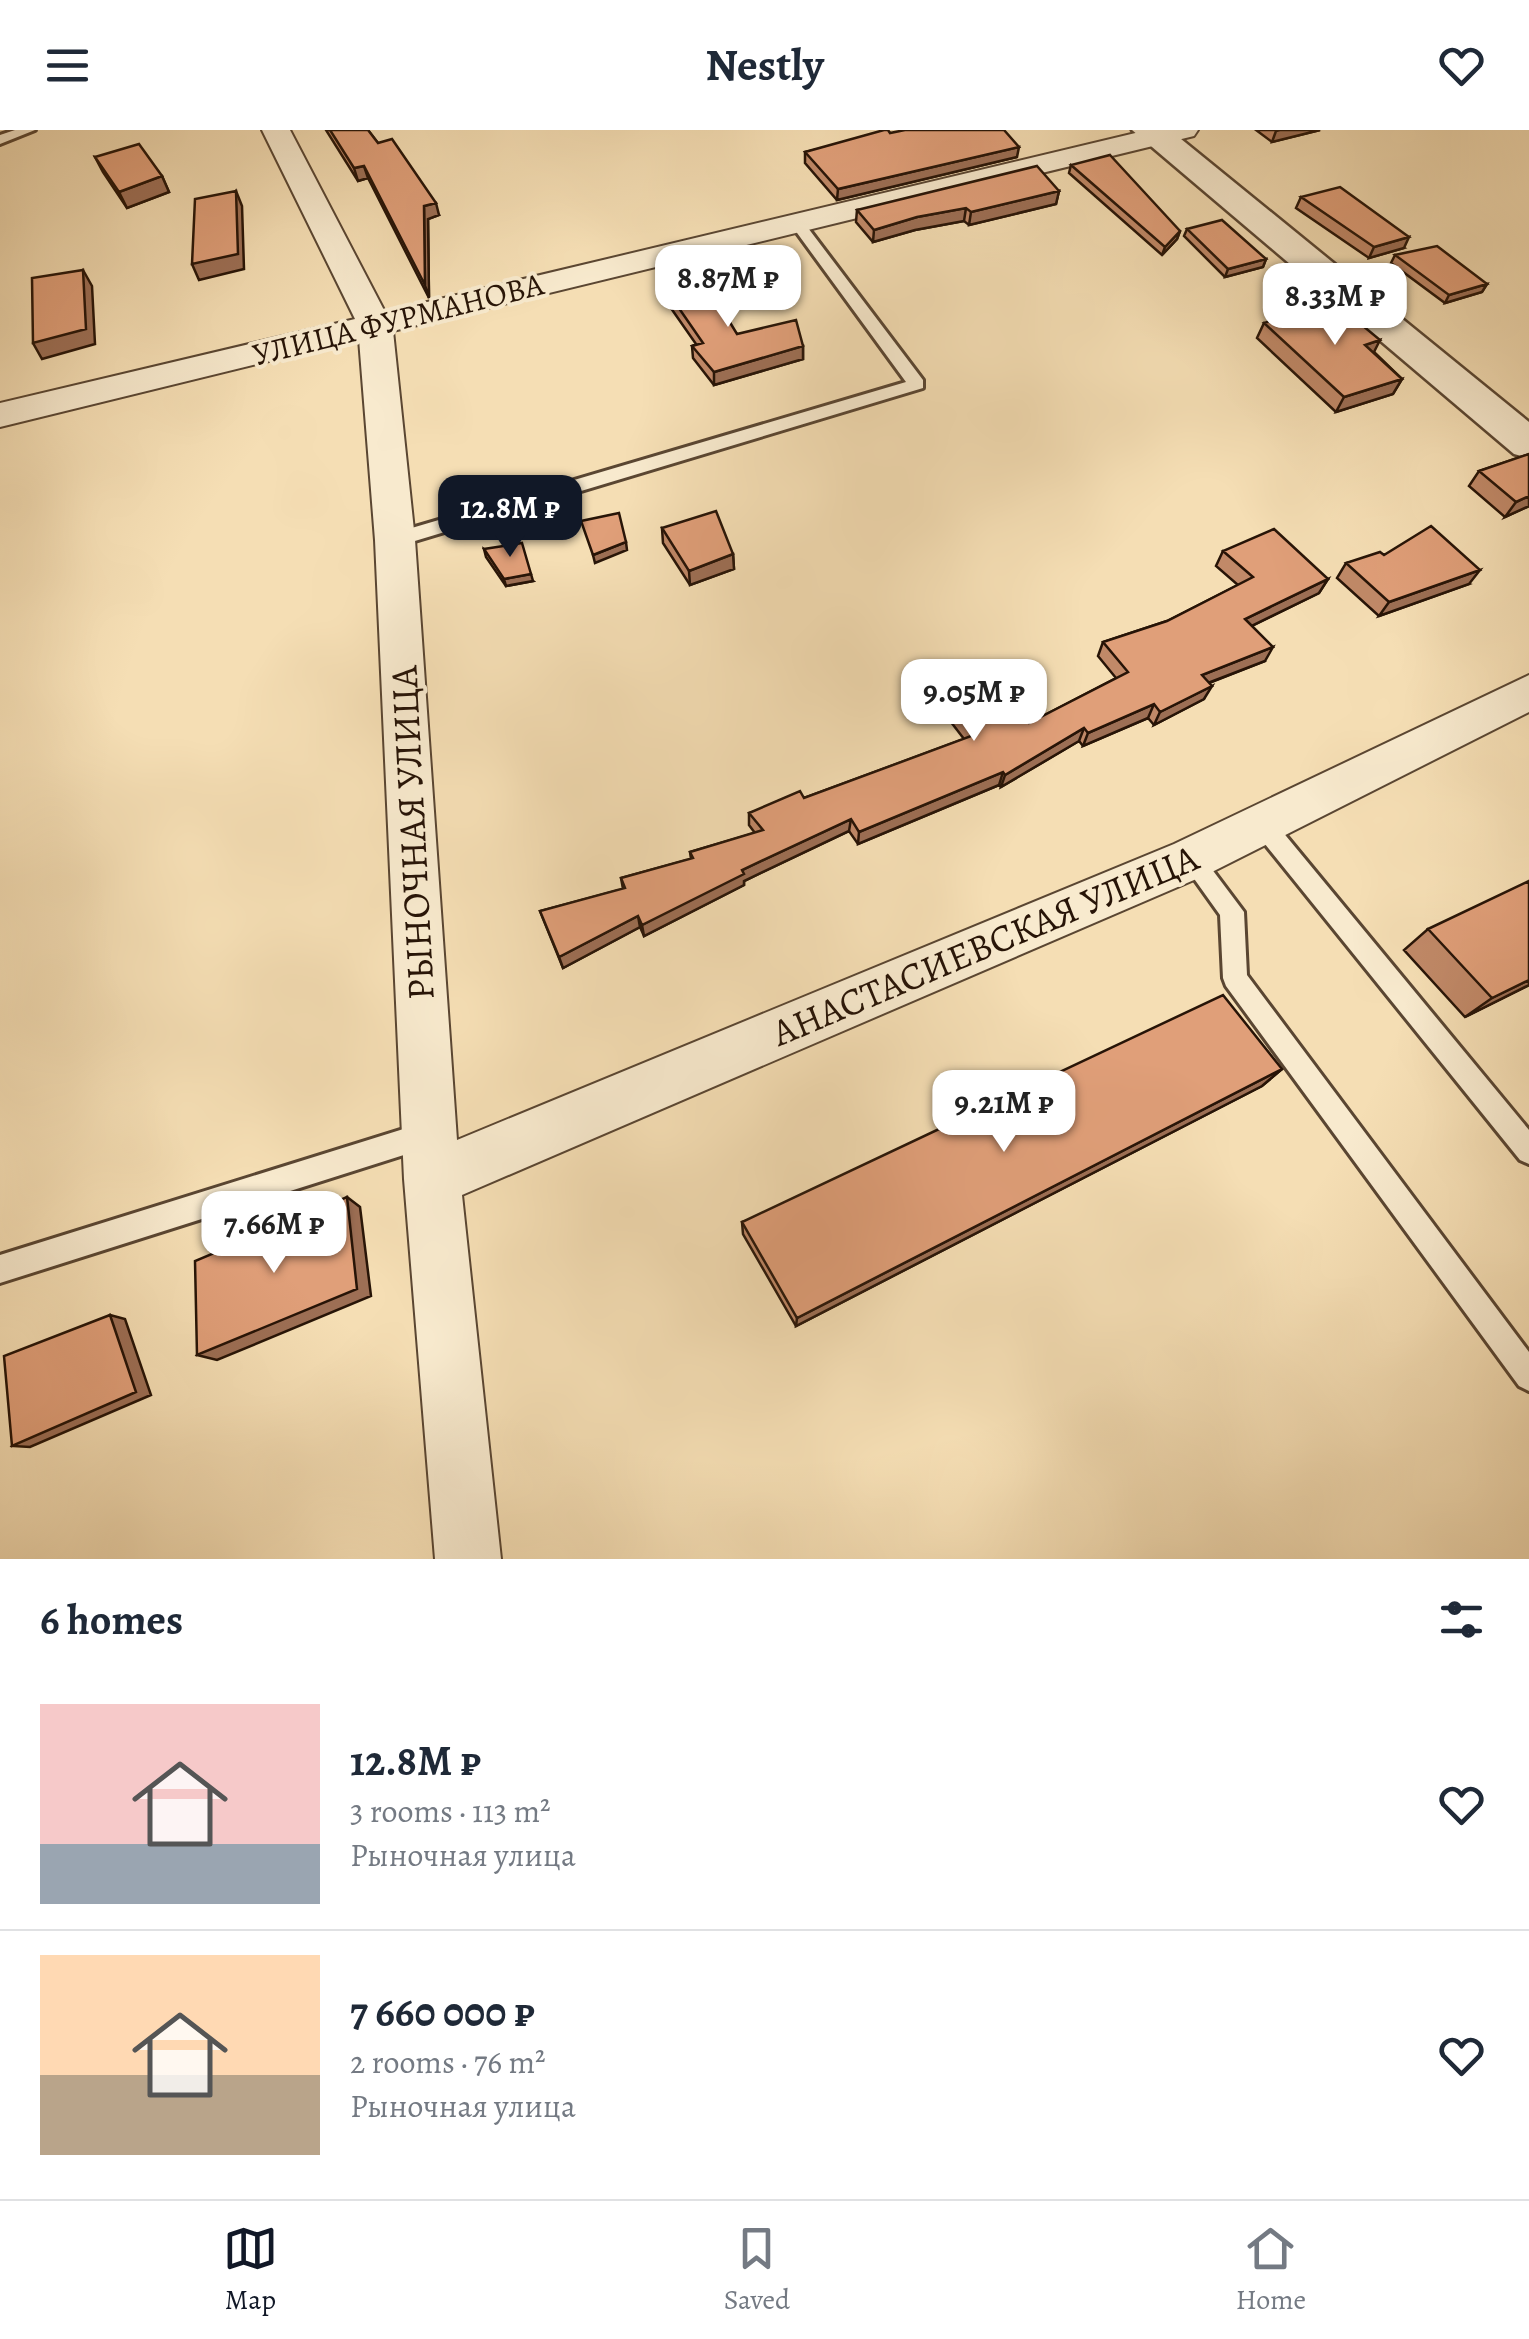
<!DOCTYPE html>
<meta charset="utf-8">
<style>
body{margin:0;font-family:Alegreya,serif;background:#f2f2f3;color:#1f2937;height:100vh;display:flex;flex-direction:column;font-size:38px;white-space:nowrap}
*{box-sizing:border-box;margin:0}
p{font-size:32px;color:#747a83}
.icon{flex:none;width:55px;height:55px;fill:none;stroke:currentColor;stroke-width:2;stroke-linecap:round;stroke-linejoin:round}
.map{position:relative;height:1429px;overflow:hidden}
.drawer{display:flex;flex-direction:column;background:#fff;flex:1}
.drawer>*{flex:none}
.price{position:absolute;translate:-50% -85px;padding:0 22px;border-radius:20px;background:#fff;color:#222;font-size:32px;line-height:65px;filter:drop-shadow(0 2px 5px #0008)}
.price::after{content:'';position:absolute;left:50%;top:60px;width:30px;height:22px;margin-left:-15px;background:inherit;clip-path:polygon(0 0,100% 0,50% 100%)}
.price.selected{background:#111827;color:#fff}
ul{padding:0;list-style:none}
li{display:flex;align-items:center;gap:30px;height:250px;padding:0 40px}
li+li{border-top:2px solid #e0e1e3}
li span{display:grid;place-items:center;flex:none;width:280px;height:200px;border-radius:0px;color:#555}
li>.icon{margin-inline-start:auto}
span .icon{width:120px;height:120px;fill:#fffc;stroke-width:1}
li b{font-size:42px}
h2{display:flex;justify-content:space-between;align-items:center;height:120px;padding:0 40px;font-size:42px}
header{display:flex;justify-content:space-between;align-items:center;height:130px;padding:0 40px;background:#fff;font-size:45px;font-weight:600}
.dock{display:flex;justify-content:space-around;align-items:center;height:140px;border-top:2px solid #e0e1e3;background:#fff;font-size:28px;color:#747a83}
.dock a{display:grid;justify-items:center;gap:5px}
.dock .selected{color:#111827}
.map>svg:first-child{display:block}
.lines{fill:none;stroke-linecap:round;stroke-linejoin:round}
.service-casing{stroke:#5a4632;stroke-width:6}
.minor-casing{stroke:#5a4632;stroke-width:4}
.tertiary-casing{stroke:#5a4632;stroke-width:5}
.service{fill:#f8eace;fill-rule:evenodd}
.minor{fill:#f8eace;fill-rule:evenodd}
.tertiary{fill:#f8eace;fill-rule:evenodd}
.wall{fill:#c18968;stroke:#271407;stroke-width:2.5}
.shaded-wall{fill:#9d6f55;stroke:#271407;stroke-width:2.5}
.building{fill:#e09f79;stroke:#271407;stroke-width:2.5}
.labels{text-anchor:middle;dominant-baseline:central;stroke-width:8;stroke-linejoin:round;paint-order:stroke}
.far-street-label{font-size:32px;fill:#271407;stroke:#f8eace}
.street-label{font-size:38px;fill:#271407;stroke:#f8eace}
</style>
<header><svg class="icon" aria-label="menu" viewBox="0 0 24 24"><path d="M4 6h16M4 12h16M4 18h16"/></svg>Nestly<svg class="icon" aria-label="heart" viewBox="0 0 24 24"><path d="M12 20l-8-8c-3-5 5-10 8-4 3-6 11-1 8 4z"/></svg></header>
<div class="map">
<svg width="1529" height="1429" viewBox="0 0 1529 1429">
<rect width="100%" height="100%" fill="#f5deb4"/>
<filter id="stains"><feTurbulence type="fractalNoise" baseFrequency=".002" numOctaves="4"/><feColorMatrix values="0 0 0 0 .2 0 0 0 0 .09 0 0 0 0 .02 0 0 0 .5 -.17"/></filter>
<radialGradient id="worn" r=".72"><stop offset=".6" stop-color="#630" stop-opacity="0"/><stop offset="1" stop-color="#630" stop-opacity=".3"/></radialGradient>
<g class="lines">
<defs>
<path id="service" d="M 15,0 L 35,0 L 0,14 L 0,5 Z
M 792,90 L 802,90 L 923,250 L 923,258 L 395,417 L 388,415 L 388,405 L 906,252 L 792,96 Z
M 1264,687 L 1272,689 L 1529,1000 L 1529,1034 L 1520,1030 L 1256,703 L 1253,696 L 1256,689 Z
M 1191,719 L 1199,722 L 1244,782 L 1247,845 L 1529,1222 L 1529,1261 L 1519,1256 L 1226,856 L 1223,848 L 1220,785 L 1180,729 L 1183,722 Z
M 429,991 L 438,995 L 442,1004 L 438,1013 L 429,1017 L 0,1153 L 0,1125 Z"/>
<path id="minor" d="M 262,0 L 290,0 L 385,182 L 1148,0 L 1198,0 L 1194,6 L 393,201 L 415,410 L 457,1010 L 1174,714 L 1529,545 L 1529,582 L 1208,744 L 462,1065 L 501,1429 L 435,1429 L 404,1049 L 375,410 L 359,209 L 0,297 L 0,273 L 355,189 Z"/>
<path id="tertiary" d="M 1132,0 L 1170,0 L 1529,292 L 1529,328 L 1514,324 Z"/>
</defs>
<!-- service casing -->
<use href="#service" class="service-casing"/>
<!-- minor casing -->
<use href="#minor" class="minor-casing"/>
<!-- tertiary casing -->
<use href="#tertiary" class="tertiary-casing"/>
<!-- service -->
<use href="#service" class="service"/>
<!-- minor -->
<use href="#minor" class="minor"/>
<!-- tertiary -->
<use href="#tertiary" class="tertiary"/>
</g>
<!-- wall -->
<path class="wall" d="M 326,0 L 368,0 L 378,13 L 439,85 L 428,89 L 429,168 L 368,48 L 358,51 Z
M 1256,0 L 1320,0 L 1272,12 Z
M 890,3 L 1017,27 L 837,70 L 805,33 L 805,22 Z
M 95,27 L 162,46 L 169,62 L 127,78 L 103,42 Z
M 1071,35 L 1180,101 L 1177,109 L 1162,125 L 1069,43 Z
M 1059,61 L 1056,74 L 969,95 L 964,91 L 915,100 L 873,112 L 856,92 L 857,80 Z
M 1301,67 L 1404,118 L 1369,128 L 1296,78 Z
M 1187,99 L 1266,129 L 1263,137 L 1225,147 L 1184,106 Z
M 1395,125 L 1487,154 L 1482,162 L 1445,173 L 1391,133 Z
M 665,158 L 737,204 L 803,216 L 803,229 L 714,255 L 693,228 L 692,216 L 696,214 L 666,171 Z
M 1264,193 L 1374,222 L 1402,249 L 1393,264 L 1336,282 L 1257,208 Z
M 1529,324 L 1529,376 L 1505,387 L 1469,356 L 1479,341 Z
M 662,398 L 733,424 L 734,439 L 690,455 L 663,413 Z
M 484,419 L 533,451 L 506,456 L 486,427 Z
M 1223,421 L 1328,449 L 1319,463 L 1252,496 L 1265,531 L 1209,553 L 1204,569 L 1154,595 L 1148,588 L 1083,616 L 1079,611 L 1001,657 L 999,655 L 858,714 L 849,701 L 744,751 L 744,755 L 644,806 L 640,797 L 563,838 L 540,781 L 623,759 L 621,748 L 691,729 L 690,722 L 755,703 L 749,695 L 749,683 L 804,668 L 964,609 L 944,583 L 947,570 L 1029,593 L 1116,548 L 1098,526 L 1103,512 L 1167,491 L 1238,455 L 1216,436 Z
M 1384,425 L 1469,454 L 1379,486 L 1337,448 L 1346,433 Z
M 1428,799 L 1529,855 L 1465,887 L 1404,820 Z
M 1282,939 L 1262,956 L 796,1196 L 743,1104 L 742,1092 Z"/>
<!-- shaded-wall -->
<path class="shaded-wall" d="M 1280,0 L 1320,0 L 1272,12 L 1276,1 Z
M 1019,17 L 1017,27 L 837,70 L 838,59 Z
M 364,36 L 368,48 L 358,51 L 354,38 Z
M 162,46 L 169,62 L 127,78 L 119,62 Z
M 236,61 L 242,76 L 244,139 L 199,150 L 192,134 Z
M 1059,61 L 1056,74 L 969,95 L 971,82 Z
M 436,73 L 439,85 L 428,89 L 429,168 L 425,155 L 424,76 Z
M 966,78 L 964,91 L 915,100 L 873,112 L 874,100 L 917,87 Z
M 1180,101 L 1177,109 L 1162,125 L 1165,117 Z
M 1409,107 L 1404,118 L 1369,128 L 1374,117 Z
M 1266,129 L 1263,137 L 1225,147 L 1228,139 Z
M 83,140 L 92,156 L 95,214 L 42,229 L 33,213 Z
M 1487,154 L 1482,162 L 1445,173 L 1449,165 Z
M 1380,210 L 1372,226 L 1365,215 Z
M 803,216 L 803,229 L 714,255 L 714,242 Z
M 1402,249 L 1393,264 L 1336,282 L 1344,267 Z
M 1529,366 L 1529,376 L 1505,387 L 1516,372 Z
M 626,412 L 627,420 L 595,433 L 593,425 Z
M 733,424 L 734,439 L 690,455 L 689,441 Z
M 1480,440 L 1469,454 L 1379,486 L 1389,472 Z
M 531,444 L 533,451 L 506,456 L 504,449 Z
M 1328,449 L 1319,463 L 1237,503 L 1245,489 Z
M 1273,517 L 1265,531 L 1195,558 L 1202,545 Z
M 1212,556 L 1204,569 L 1154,595 L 1160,582 Z
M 1154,574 L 1148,588 L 1083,616 L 1088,603 Z
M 1084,598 L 1079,611 L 1001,657 L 1005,645 Z
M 1003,642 L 999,655 L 858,714 L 859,702 Z
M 851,689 L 849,701 L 744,751 L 744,755 L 644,806 L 642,795 L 742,740 Z
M 638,786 L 640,797 L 563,838 L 559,827 Z
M 1529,850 L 1529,855 L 1465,887 L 1492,868 Z
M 1282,939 L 1262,956 L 796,1196 L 797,1188 Z
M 347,1067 L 360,1077 L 371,1166 L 217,1230 L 197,1225 Z
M 110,1185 L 125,1189 L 151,1265 L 30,1317 L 12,1316 Z"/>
<!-- building -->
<path class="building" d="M 330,0 L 368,0 L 378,13 L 392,9 L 436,73 L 424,76 L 425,155 L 364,36 L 354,38 Z
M 884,0 L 888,0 L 890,3 L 905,0 L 1004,0 L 1019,17 L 838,59 L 805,22 Z
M 139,14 L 162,46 L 119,62 L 95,27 Z
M 1110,25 L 1180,101 L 1165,117 L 1071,35 Z
M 1037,36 L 1059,61 L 971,82 L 966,78 L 917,87 L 874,100 L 857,80 Z
M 1340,57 L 1409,107 L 1374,117 L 1301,67 Z
M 236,61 L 238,124 L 192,134 L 195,69 Z
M 1222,90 L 1266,129 L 1228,139 L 1187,99 Z
M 1437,116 L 1487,154 L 1449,165 L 1395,125 Z
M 83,140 L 86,199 L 33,213 L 32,148 Z
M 703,148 L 737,204 L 796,190 L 803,216 L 714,242 L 692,216 L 703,213 L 665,158 Z
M 1333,171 L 1380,210 L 1365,215 L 1402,249 L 1344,267 L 1264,193 Z
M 1529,324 L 1529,366 L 1516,372 L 1479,341 Z
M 716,381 L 733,424 L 689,441 L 662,398 Z
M 619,383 L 626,412 L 593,425 L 581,391 Z
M 1431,396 L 1480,440 L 1389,472 L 1346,433 L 1380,422 L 1384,425 Z
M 1274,399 L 1328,449 L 1245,489 L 1273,517 L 1202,545 L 1212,556 L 1160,582 L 1154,574 L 1088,603 L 1084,598 L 1005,645 L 1003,642 L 859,702 L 851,689 L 742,740 L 744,744 L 642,795 L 638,786 L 559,827 L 540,781 L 625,758 L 621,748 L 693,728 L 690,722 L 763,700 L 749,683 L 800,661 L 804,668 L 974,605 L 947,570 L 999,555 L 1029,593 L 1064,575 L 1128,542 L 1103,512 L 1167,491 L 1253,447 L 1223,421 Z
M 522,413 L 531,444 L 504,449 L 484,419 Z
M 1529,751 L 1529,850 L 1492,868 L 1428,799 Z
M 1223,865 L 1282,939 L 797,1188 L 742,1092 Z
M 347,1067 L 357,1159 L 197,1225 L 195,1131 Z
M 110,1185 L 136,1262 L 12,1316 L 4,1226 Z"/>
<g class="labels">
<!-- far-street labels -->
<g class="far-street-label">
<text transform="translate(398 189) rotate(-14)">УЛИЦА ФУРМАНОВА</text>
</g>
<!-- street labels -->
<g class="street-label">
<text transform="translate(412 703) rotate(-93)">РЫНОЧНАЯ УЛИЦА</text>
<text transform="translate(985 815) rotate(-23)">АНАСТАСИЕВСКАЯ УЛИЦА</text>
</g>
</g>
<rect width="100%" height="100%" filter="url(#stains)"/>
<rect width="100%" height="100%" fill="url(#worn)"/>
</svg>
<b class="price" style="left:728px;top:200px">8.87M ₽</b>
<b class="price" style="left:1335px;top:218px">8.33M ₽</b>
<b class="price selected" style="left:510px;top:430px">12.8M ₽</b>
<b class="price" style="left:974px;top:614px">9.05M ₽</b>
<b class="price" style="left:1004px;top:1025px">9.21M ₽</b>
<b class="price" style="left:274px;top:1146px">7.66M ₽</b>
</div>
<section class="drawer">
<h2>6 homes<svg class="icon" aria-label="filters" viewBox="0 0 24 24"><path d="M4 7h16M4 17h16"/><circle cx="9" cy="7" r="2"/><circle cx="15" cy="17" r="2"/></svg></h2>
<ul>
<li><span style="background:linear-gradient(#f6c9c9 70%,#9aa5b1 0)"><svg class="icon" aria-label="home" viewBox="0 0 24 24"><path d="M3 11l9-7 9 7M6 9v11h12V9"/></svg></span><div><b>12.8M ₽</b><p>3 rooms · 113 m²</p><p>Рыночная улица</p></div><svg class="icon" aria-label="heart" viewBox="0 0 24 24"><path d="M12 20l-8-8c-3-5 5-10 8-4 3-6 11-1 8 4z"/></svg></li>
<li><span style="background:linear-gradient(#ffd9b3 60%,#b9a48a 0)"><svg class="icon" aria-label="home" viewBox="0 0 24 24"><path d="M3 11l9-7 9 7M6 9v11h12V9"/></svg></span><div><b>7 660 000 ₽</b><p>2 rooms · 76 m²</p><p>Рыночная улица</p></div><svg class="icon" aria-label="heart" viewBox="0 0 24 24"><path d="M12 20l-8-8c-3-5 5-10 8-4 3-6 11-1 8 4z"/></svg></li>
</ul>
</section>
<nav class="dock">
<a class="selected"><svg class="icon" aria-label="map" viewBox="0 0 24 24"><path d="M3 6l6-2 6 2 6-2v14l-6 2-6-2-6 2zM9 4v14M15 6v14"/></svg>Map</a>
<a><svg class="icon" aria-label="saved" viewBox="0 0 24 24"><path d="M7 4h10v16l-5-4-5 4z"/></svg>Saved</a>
<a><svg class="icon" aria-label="home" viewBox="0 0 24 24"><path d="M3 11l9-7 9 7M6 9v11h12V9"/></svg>Home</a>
</nav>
